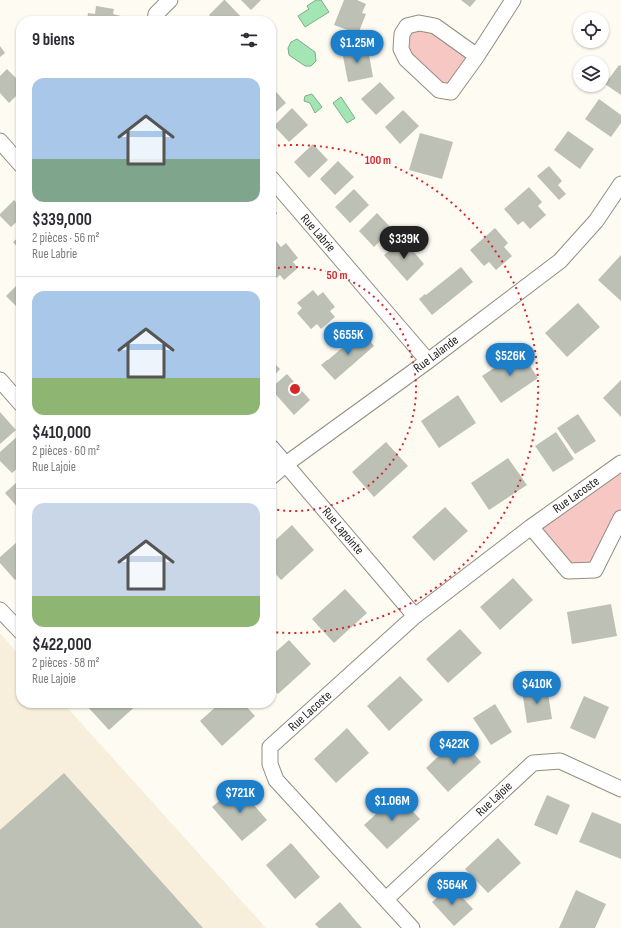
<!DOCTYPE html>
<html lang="fr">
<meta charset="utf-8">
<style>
body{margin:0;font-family:"Sofia Sans Condensed",sans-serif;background:#f2f2f3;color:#2b2b33;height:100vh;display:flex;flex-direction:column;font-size:15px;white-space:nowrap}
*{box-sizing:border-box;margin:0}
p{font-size:13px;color:#7c7c81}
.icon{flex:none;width:22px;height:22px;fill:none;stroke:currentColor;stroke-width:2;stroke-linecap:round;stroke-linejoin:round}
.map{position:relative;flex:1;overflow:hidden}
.sheet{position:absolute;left:16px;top:16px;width:260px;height:692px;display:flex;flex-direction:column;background:#fff;border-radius:16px;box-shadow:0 1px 3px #0004}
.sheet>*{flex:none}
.buttons{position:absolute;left:573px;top:12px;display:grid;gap:8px}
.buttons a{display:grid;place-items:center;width:36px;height:36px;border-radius:50%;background:#fff;box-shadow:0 1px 3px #0004;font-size:20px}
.price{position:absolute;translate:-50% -34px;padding:0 9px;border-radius:14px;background:#1d7ec9;color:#fff;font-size:13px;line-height:26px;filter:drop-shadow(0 1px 2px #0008)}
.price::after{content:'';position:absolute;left:50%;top:24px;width:12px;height:9px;margin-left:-6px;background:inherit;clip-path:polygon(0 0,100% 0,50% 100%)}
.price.current{background:#222;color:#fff}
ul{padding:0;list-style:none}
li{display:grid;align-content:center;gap:8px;height:212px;padding:0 16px}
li+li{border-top:1px solid #e1e1e2}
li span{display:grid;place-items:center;height:124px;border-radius:12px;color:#555}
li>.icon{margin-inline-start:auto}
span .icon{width:72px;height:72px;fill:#fffc;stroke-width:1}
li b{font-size:17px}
h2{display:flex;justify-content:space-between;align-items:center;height:48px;padding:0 16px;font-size:17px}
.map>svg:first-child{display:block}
.built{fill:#f7eedb}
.green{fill:#f7c7c4}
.water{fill:#a3e6b3;stroke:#7eac87}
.building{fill:#bdc0b4}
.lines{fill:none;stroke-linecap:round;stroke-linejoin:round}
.minor-casing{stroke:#938e83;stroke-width:17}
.path{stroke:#a19e98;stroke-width:2.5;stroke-dasharray:2 3;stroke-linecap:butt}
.minor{stroke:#fff;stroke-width:15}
.ring{fill:none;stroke:#d62828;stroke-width:2;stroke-dasharray:2 4}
.labels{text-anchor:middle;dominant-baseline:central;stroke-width:3.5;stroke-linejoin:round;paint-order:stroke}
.street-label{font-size:13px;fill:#262420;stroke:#fff}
.centre{fill:#d62828;stroke:#fff;stroke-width:2}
.ring-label{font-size:12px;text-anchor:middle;font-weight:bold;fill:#d62828;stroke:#fff;stroke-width:3.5;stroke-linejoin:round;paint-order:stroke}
</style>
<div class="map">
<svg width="621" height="928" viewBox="0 0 621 928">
<rect width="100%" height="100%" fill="#fefbf3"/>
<!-- built -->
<path class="built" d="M 0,633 L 21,657 L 21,703 L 63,703 L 266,928 L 0,928 Z"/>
<!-- green -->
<path class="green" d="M 419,23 L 477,56 L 451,92 L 406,59 L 402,34 Z
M 621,463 L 621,518 L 595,570 L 568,571 L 531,527 Z"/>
<!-- water -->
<path class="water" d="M 316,0 L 321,0 L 329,12 L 305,27 L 298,16 L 309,9 L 307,6 Z
M 297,39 L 315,52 L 316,61 L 311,66 L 305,66 L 289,55 L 288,48 L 291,42 Z
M 312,94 L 322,107 L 315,113 L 310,103 L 304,101 L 305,96 Z
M 341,97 L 355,118 L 347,123 L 333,103 Z"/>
<!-- building -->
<path class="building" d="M 224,0 L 225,0 L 242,18 L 239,21 L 215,21 L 209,15 Z
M 241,0 L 261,0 L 251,10 Z
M 344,0 L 357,0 L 366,4 L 362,13 L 366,14 L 358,34 L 334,25 Z
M 461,0 L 476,0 L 470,7 Z
M 96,6 L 114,9 L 113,14 L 121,16 L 120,21 L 87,21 L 88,13 L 95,14 Z
M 0,46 L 5,53 L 0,57 Z
M 363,46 L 365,56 L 369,55 L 373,77 L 348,82 L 342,51 Z
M 619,65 L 621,66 L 621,95 L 605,84 Z
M 7,69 L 21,83 L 21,91 L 9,103 L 0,93 L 0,76 Z
M 380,82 L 395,98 L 376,115 L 361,99 Z
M 271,86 L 286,103 L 271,116 Z
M 599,99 L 621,115 L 621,123 L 611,137 L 585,119 Z
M 292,108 L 308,125 L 289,142 L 274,126 Z
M 403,110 L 419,126 L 400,144 L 385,127 Z
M 568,131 L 594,149 L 580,169 L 554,150 Z
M 420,133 L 453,142 L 442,179 L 409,170 Z
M 313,144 L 328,160 L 309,178 L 294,162 Z
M 338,161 L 354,177 L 335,195 L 320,179 Z
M 549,166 L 562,181 L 558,185 L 566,194 L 559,200 L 537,176 Z
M 529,187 L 542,202 L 538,206 L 546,215 L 530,229 L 523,221 L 518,225 L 504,209 Z
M 354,189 L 369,205 L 350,223 L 335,207 Z
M 14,200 L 21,207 L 21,218 L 11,227 L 0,216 L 0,214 Z
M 377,213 L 392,229 L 374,247 L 359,231 Z
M 495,228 L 508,243 L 504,247 L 512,256 L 496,270 L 489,262 L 484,266 L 470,250 Z
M 21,235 L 21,251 L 13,242 Z
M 403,239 L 424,264 L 407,281 L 384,255 Z
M 276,241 L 281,247 L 286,243 L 298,258 L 293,262 L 298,268 L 284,280 L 280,275 L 274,280 L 271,276 L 271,246 Z
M 621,255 L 621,301 L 598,280 Z
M 461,267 L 473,282 L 432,315 L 419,299 L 425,294 L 426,295 Z
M 21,281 L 21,311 L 6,296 Z
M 313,290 L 318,296 L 323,292 L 335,307 L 330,311 L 335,317 L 321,329 L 317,324 L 311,329 L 297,313 L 302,308 L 297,303 Z
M 578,303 L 600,327 L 567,357 L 545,333 Z
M 362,331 L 374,346 L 335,380 L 321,365 L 327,360 L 328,360 Z
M 520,351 L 538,378 L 501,403 L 482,376 Z
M 271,360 L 280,369 L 271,379 Z
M 287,374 L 310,400 L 294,415 L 271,389 L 271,388 Z
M 621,380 L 621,417 L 603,398 Z
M 458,395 L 476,423 L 439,448 L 421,421 Z
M 0,412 L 16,430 L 0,444 Z
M 578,414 L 596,441 L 575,454 L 557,428 Z
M 556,432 L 574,459 L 553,472 L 535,446 Z
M 20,434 L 21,435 L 21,465 L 12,473 L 0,461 L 0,452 Z
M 386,442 L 408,466 L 374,497 L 352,472 Z
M 508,458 L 527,485 L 489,510 L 471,483 Z
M 17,482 L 21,486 L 21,511 L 5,493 Z
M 445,507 L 468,531 L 434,561 L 412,537 Z
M 292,525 L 314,550 L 281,580 L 271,569 L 271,544 Z
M 17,542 L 21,547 L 21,575 L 15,580 L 0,563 L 0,557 Z
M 513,578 L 533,600 L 500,630 L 480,607 Z
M 345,589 L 367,613 L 334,643 L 312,619 Z
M 611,604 L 617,636 L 572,644 L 567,612 Z
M 460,629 L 482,653 L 448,683 L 426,659 Z
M 289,640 L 311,664 L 278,694 L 271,687 L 271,656 Z
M 400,676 L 423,700 L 389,731 L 367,706 Z
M 547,687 L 552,719 L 527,723 L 522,690 Z
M 584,696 L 609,707 L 595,739 L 570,728 Z
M 90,703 L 139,703 L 109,730 L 87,706 Z
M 220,703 L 243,703 L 255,716 L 222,746 L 200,721 Z
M 495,704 L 512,732 L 491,745 L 473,718 Z
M 347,728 L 369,753 L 336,783 L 314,759 Z
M 459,737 L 481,762 L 448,792 L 426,768 Z
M 64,773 L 203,928 L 0,928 L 0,830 Z
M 237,786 L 267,820 L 242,841 L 212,807 Z
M 397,795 L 420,819 L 387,849 L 364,825 Z
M 547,795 L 570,805 L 557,835 L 534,825 Z
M 592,812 L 621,824 L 621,859 L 579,842 Z
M 498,838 L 521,863 L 488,893 L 465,869 Z
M 291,843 L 320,877 L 295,899 L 266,865 Z
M 451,885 L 473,909 L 454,926 L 432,902 Z
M 576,890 L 606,904 L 595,928 L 559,928 Z
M 340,902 L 355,920 L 362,928 L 319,928 L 315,924 Z"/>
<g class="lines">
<defs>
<path id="minor" d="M 155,21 L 156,14 L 170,0
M 477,56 L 435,26 L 419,23 L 407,26 L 402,34 L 401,49 L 406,59 L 439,90 L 451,92 L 477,56 L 513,0
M 0,141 L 21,165
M 271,178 L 428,361
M 0,380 L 21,404
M 271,447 L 415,616
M 271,477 L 286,464 L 428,361 L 560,261 L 596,221 L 621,184
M 531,527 L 568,571 L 595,570 L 621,518
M 0,610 L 21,632
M 386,899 L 533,763 L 560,761 L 621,789
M 412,928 L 276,780 L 270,764 L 270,747 L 415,616 L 531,527 L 621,463"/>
</defs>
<!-- minor casing -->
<use href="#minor" class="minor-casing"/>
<!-- path -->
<path class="path" d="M 271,217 L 278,211"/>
<!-- minor -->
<use href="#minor" class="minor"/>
</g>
<!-- distance rings -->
<g class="ring">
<path d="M272 269A122 122 0 1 1 272 509"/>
<path d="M272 146A244 244 0 1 1 272 632"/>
</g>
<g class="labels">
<!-- street labels -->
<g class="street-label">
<text transform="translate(318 233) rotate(49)">Rue Labrie</text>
<text transform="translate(436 354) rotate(-37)">Rue Lalande</text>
<text transform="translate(576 495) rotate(-35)">Rue Lacoste</text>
<text transform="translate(343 531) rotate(50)">Rue Lapointe</text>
<text transform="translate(310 711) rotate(-42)">Rue Lacoste</text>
<text transform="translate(494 799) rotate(-43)">Rue Lajoie</text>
</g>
</g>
<circle cx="295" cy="389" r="6" class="centre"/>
<g class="ring-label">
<text x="378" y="164">100 m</text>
<text x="337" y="279">50 m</text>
</g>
</svg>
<div class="buttons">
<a><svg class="icon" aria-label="locate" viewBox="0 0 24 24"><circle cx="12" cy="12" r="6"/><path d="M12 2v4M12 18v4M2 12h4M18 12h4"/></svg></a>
<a><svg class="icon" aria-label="layers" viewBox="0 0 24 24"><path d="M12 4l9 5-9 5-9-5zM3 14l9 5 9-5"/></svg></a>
</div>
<b class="price" style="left:357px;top:64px">$1.25M</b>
<b class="price current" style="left:404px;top:260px">$339K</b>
<b class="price" style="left:348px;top:356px">$655K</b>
<b class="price" style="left:510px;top:377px">$526K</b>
<b class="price" style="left:537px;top:705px">$410K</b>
<b class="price" style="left:454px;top:765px">$422K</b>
<b class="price" style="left:240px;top:814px">$721K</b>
<b class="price" style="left:392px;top:822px">$1.06M</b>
<b class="price" style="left:452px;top:906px">$564K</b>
<section class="sheet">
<h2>9 biens<svg class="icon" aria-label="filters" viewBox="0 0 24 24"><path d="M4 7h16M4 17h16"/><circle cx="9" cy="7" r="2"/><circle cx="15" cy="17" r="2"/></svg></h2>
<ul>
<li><span style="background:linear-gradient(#a9c7e8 65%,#7fa58c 0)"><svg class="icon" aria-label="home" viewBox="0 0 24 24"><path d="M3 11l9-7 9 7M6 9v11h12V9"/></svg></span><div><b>$339,000</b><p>2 pièces · 56 m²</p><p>Rue Labrie</p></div></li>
<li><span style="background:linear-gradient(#a9c7e8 70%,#8fb573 0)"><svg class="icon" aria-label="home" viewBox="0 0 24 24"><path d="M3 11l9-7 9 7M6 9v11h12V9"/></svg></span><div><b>$410,000</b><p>2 pièces · 60 m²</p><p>Rue Lajoie</p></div></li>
<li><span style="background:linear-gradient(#c9d6e8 75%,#8fb573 0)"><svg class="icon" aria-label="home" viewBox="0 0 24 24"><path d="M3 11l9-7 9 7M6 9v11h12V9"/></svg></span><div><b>$422,000</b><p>2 pièces · 58 m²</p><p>Rue Lajoie</p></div></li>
</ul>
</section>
</div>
